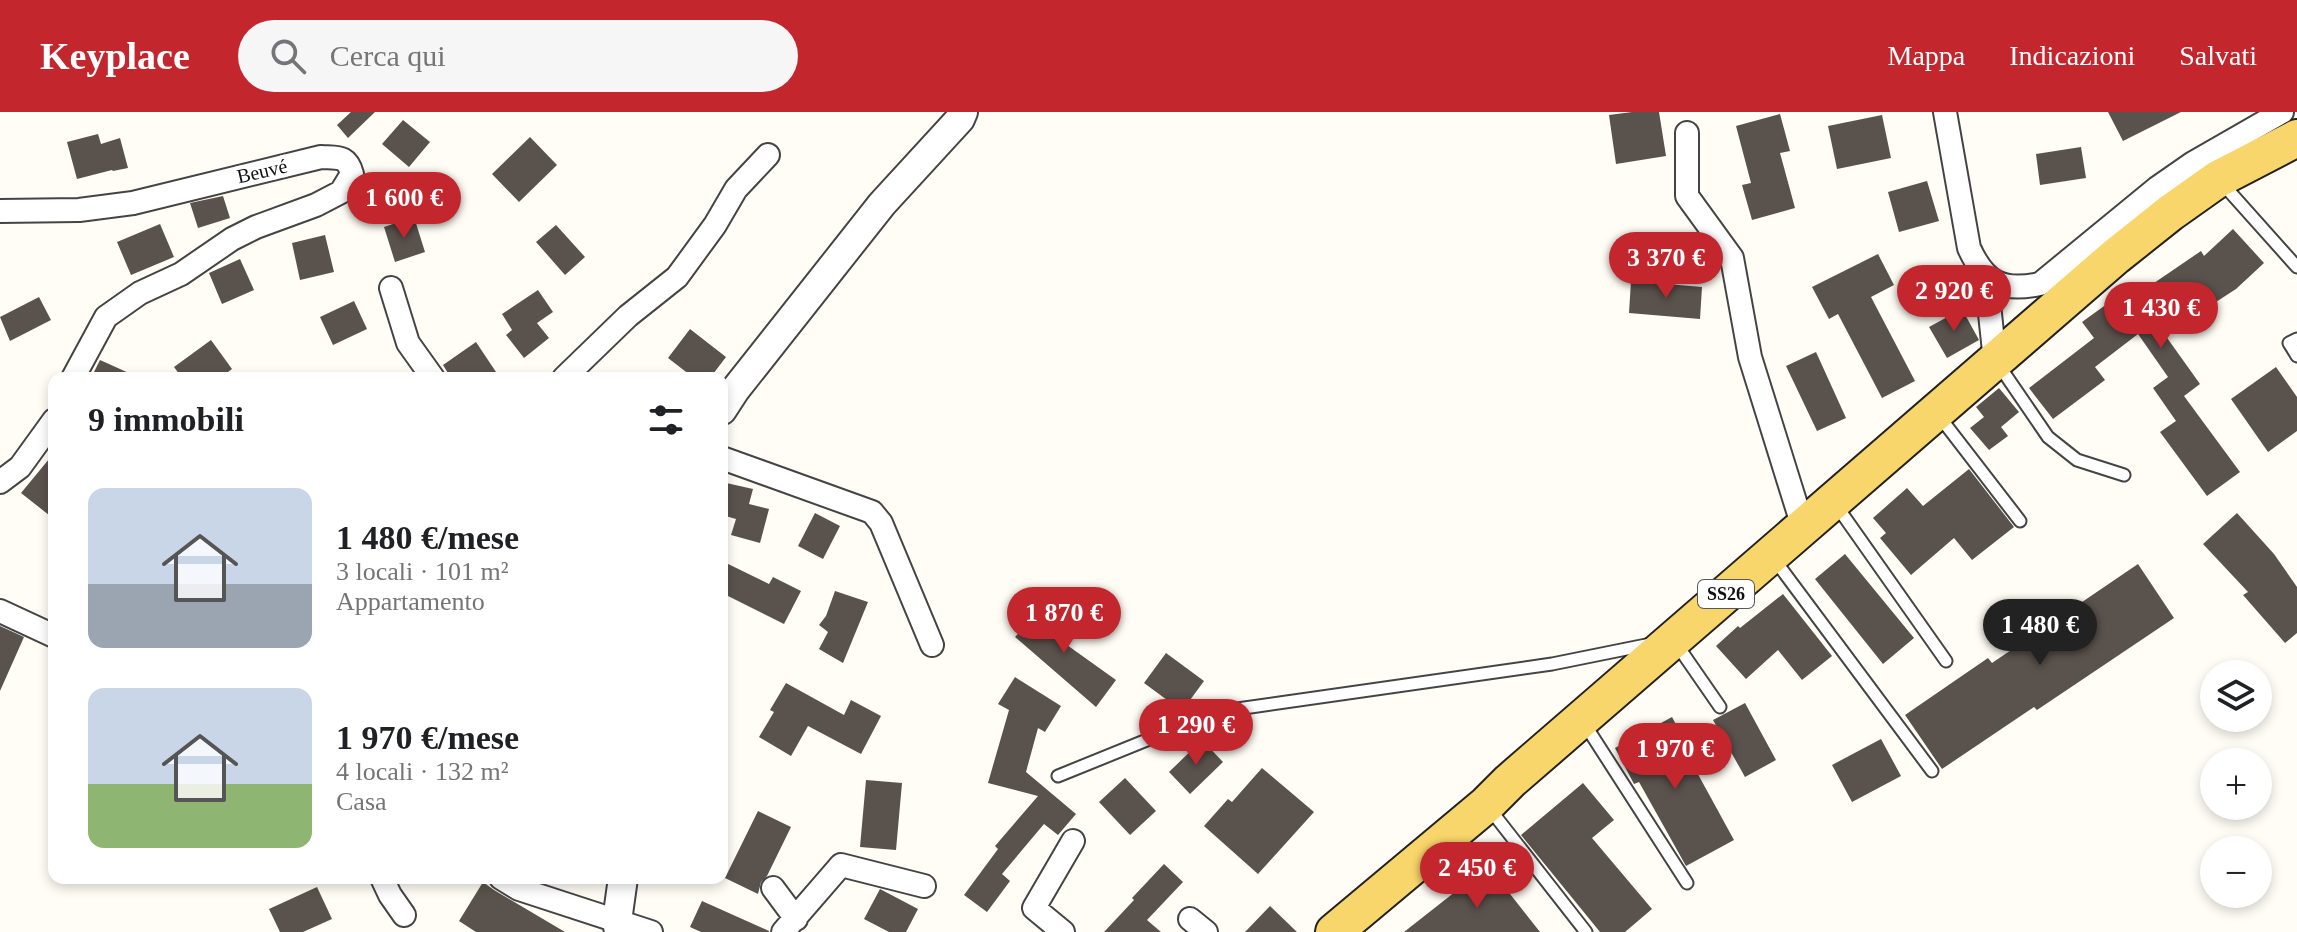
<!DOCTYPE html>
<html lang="it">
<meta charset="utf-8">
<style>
body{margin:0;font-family:Georgia,serif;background:#f6f6f6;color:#202124;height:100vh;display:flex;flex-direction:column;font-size:30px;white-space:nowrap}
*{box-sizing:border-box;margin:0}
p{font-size:26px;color:#757577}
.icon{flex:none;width:44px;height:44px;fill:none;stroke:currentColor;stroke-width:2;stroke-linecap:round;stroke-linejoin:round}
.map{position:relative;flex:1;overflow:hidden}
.side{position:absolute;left:48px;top:260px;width:680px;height:512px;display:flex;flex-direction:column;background:#fff;border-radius:16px;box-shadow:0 4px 12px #0003}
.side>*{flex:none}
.controls{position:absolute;left:2200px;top:548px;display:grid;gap:16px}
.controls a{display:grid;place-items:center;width:72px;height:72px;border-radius:50%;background:#fff;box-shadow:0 4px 12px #0003;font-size:40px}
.price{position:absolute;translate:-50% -68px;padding:0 18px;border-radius:28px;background:#c4262e;color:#fff;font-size:26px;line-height:52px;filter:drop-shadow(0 2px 4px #0008)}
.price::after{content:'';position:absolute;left:50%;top:48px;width:24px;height:18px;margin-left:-12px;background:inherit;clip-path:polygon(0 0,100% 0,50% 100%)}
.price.on{background:#222;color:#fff}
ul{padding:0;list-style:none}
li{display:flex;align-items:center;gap:24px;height:200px;padding:0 40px}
li span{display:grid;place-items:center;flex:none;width:224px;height:160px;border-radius:16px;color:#555}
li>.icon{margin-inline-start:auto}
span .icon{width:96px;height:96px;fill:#fffc;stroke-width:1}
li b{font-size:34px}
h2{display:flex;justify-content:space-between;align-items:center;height:96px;padding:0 40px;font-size:34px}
header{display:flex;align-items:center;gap:48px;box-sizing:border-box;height:112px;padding:0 40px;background:#c4262e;color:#fff}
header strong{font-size:38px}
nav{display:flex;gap:44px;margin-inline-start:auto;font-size:28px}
.search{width:560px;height:72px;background:#f6f6f6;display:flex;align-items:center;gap:20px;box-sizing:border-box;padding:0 28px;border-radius:44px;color:#757577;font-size:30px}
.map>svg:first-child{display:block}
.building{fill:#5a524d}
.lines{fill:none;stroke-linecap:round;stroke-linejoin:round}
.service-casing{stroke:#444;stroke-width:15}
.minor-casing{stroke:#444;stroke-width:26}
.tertiary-casing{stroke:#444;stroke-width:32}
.primary-casing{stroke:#222;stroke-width:40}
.service{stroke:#fff;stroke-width:11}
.minor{stroke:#fff;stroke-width:22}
.tertiary{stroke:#fff;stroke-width:28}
.primary{stroke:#f9d66b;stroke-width:36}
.labels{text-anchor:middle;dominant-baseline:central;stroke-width:8;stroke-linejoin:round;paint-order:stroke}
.shield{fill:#fff;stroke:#585858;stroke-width:2}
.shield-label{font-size:18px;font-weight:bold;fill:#111}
.street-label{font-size:20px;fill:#111;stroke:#fff}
</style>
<header>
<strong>Keyplace</strong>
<div class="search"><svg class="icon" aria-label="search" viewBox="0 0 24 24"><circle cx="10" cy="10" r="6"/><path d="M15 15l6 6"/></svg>Cerca qui</div>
<nav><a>Mappa</a><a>Indicazioni</a><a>Salvati</a></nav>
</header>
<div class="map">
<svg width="2297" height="820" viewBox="0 0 2297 820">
<rect width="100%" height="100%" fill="#fffdf5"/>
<!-- building -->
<path class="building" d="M 351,0 L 375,0 L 348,26 L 337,13 Z
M 1632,0 L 1659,0 L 1666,44 L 1616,52 L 1609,3 Z
M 2108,0 L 2181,0 L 2123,29 Z
M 1780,2 L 1790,39 L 1780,41 L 1795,96 L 1752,108 L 1742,73 L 1751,71 L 1736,14 Z
M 1882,3 L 1891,46 L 1837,57 L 1828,14 Z
M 403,8 L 430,30 L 409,55 L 382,32 Z
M 98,22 L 101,32 L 120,26 L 128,56 L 113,59 L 112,58 L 77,67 L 67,30 Z
M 530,25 L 557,53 L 519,90 L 492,62 Z
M 2081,35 L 2086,66 L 2040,73 L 2036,42 Z
M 1927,69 L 1939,109 L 1899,120 L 1888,80 Z
M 223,84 L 230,106 L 198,116 L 190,91 Z
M 414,105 L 425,140 L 395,150 L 384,115 Z
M 160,112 L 174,145 L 131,163 L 117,130 Z
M 556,113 L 585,145 L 565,163 L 536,130 Z
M 2233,117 L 2264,151 L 2236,177 L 2165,223 L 2200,272 L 2184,284 L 2240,360 L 2207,384 L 2160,320 L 2176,309 L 2153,276 L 2168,265 L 2138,222 L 2095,255 L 2105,268 L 2053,307 L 2029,276 L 2094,226 L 2082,210 L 2129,176 L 2135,184 L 2201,139 L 2204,144 Z
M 325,123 L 334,160 L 300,168 L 292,131 Z
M 1878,142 L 1894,173 L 1871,185 L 1915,269 L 1882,286 L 1838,202 L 1829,207 L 1812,175 Z
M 240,147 L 254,178 L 222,192 L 209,161 Z
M 1631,169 L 1702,175 L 1700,207 L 1629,201 Z
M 538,178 L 553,200 L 537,211 L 549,226 L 524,246 L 506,223 L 512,218 L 502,202 Z
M 39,185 L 51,208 L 10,229 L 0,205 Z
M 354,189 L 367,217 L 333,233 L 320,205 Z
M 1962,197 L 1979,228 L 1947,246 L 1929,215 Z
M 690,217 L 726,245 L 710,266 L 694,266 L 668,246 Z
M 211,228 L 232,257 L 220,266 L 182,266 L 174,255 Z
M 476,230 L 500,266 L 451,266 L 443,253 Z
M 1816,240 L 1846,306 L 1817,319 L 1786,254 Z
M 100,248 L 140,266 L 91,266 Z
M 2276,255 L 2297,285 L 2297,319 L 2268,340 L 2231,287 Z
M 1999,276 L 2019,300 L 2001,315 L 2008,324 L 1989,338 L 1970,316 L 1984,305 L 1976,295 Z
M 54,341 L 54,407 L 21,381 Z
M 1969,357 L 2014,415 L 1972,448 L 1954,426 L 1911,463 L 1880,426 L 1886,421 L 1873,406 L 1907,376 L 1923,394 Z
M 722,370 L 753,377 L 749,392 L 769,397 L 760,431 L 731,423 L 736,407 L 722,403 Z
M 815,401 L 840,414 L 823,447 L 798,434 Z
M 2237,401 L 2274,442 L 2297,475 L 2297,521 L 2285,531 L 2243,483 L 2248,480 L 2203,432 Z
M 1845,442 L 1914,526 L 1883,552 L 1815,467 Z
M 722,449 L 769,472 L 773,465 L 801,479 L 784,512 L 722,481 Z
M 2138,452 L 2174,506 L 2037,598 L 2034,595 L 1942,657 L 1905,603 L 1988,546 L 1992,551 Z
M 835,479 L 868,490 L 843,551 L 819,537 L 828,520 L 819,513 L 826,504 Z
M 1783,482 L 1832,544 L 1802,568 L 1778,538 L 1746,567 L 1716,534 L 1738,514 L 1740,516 Z
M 1045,492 L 1071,515 L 1060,528 L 1116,568 L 1096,595 L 1015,525 Z
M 0,514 L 24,525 L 0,579 Z
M 1166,541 L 1204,569 L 1182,599 L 1144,571 Z
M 1015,565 L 1061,594 L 1045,620 L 1038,616 L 1026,660 L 1076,702 L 1058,723 L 1044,712 L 1002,762 L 1010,769 L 987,800 L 964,783 L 998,737 L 995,734 L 1038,684 L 988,671 L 1009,598 L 998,592 Z
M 786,571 L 844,603 L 851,588 L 881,604 L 861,642 L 808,614 L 791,644 L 759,625 L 774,600 L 770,598 Z
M 1745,591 L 1776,648 L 1745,665 L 1713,608 Z
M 1672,605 L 1692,642 L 1688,644 L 1734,728 L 1686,754 L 1639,670 L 1634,672 L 1615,636 Z
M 1881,627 L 1901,664 L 1852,690 L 1832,653 Z
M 1202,628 L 1223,650 L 1190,682 L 1169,660 Z
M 1262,656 L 1314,700 L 1258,762 L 1204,714 L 1228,687 L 1232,690 Z
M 1125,666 L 1156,699 L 1130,723 L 1099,690 Z
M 866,668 L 902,671 L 896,738 L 860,735 Z
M 1583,671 L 1614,708 L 1592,726 L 1652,797 L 1625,820 L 1600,820 L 1521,723 Z
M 758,699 L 791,715 L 767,764 L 761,770 L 758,782 L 725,766 Z
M 1164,752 L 1183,770 L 1147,808 L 1161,820 L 1104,820 L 1134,788 L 1132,786 Z
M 1488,754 L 1540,820 L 1404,820 Z
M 483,770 L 494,778 L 565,820 L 476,820 L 459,809 Z
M 317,775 L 332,807 L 303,820 L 280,820 L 269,797 Z
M 880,777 L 918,797 L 906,820 L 889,820 L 864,807 Z
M 702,789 L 769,819 L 769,820 L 701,820 L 690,815 Z
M 1270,794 L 1297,820 L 1245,820 Z"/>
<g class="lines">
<defs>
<path id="service" d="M 2221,70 L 2297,155
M 2297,227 L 2289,231 L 2297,244
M 1998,252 L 2048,325 L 2077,348 L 2124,363
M 1939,304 L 2020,409
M 1836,393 L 1946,549
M 1774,447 L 1932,659
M 1675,530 L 1720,595
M 1584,611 L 1687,771
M 1058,664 L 1216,600 L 1552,552 L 1651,532
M 1489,696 L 1586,820"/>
<path id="minor" d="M 1945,0 L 1969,136 C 1985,171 2002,180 2040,172 L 2157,76 L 2193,51 L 2282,0
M 1687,21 L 1687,84 L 1732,146 L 1750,245 L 1803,415
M 0,99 L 79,98 L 133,91 L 321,45 C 338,46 347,43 352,62 L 341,80 L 316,93 L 256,115 L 232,127 L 181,162 L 140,181 L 106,205 L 73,266
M 1986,164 L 1995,249
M 391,176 L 408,231 L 433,266
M 564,266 L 628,204 L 677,165 L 715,113 L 736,77 L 768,43
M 722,346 L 872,400 L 881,411 L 932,533
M 0,370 L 20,355 L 54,308
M 0,499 L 54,524
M 382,766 L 390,783 L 404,803
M 501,766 L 519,777 L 651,820
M 773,776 L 796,807
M 1190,807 L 1206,820
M 783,820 L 841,753 L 924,774
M 1063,820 L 1034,796 L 1073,729"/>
<path id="tertiary" d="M 722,298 L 735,278 L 882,92 L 960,7 L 963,0
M 619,820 L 617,809 L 623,766"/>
<path id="primary" d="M 1334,820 L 1487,692 L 1510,669 L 2116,144 L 2170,101 L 2218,67 L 2297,26"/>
</defs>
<!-- service casing -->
<use href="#service" class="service-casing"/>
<!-- minor casing -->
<use href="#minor" class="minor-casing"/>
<!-- tertiary casing -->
<use href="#tertiary" class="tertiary-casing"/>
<!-- primary casing -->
<use href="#primary" class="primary-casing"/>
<!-- service -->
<use href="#service" class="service"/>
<!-- minor -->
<use href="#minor" class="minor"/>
<!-- tertiary -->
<use href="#tertiary" class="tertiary"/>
<!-- primary -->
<use href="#primary" class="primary"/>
</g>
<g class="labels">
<!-- shield labels -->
<rect class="shield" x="1698" y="468" width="56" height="28" rx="6"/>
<g class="shield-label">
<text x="1726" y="482">SS26</text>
</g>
<!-- street labels -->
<g class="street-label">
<text transform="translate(262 59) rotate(-13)">Beuvé</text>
</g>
</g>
</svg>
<div class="controls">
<a><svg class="icon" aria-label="layers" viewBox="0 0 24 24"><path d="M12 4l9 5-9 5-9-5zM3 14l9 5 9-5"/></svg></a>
<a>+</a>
<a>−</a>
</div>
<b class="price" style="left:404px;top:128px">1 600 €</b>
<b class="price" style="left:1666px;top:188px">3 370 €</b>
<b class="price" style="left:1954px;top:221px">2 920 €</b>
<b class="price" style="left:2161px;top:238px">1 430 €</b>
<b class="price" style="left:1064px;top:543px">1 870 €</b>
<b class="price on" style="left:2040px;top:555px">1 480 €</b>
<b class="price" style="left:1196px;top:655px">1 290 €</b>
<b class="price" style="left:1675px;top:679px">1 970 €</b>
<b class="price" style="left:1477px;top:798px">2 450 €</b>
<section class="side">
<h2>9 immobili<svg class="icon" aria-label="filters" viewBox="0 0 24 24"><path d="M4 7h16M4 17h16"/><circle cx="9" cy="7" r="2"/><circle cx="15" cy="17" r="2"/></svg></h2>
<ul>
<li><span style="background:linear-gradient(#c9d6e8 60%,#9aa5b1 0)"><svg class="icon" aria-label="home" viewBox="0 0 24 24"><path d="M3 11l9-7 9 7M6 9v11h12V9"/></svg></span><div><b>1 480 €/mese</b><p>3 locali · 101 m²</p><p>Appartamento</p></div></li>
<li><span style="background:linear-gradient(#c9d6e8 60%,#8fb573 0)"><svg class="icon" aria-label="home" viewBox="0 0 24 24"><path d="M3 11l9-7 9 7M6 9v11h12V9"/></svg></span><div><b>1 970 €/mese</b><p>4 locali · 132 m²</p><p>Casa</p></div></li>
</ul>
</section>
</div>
